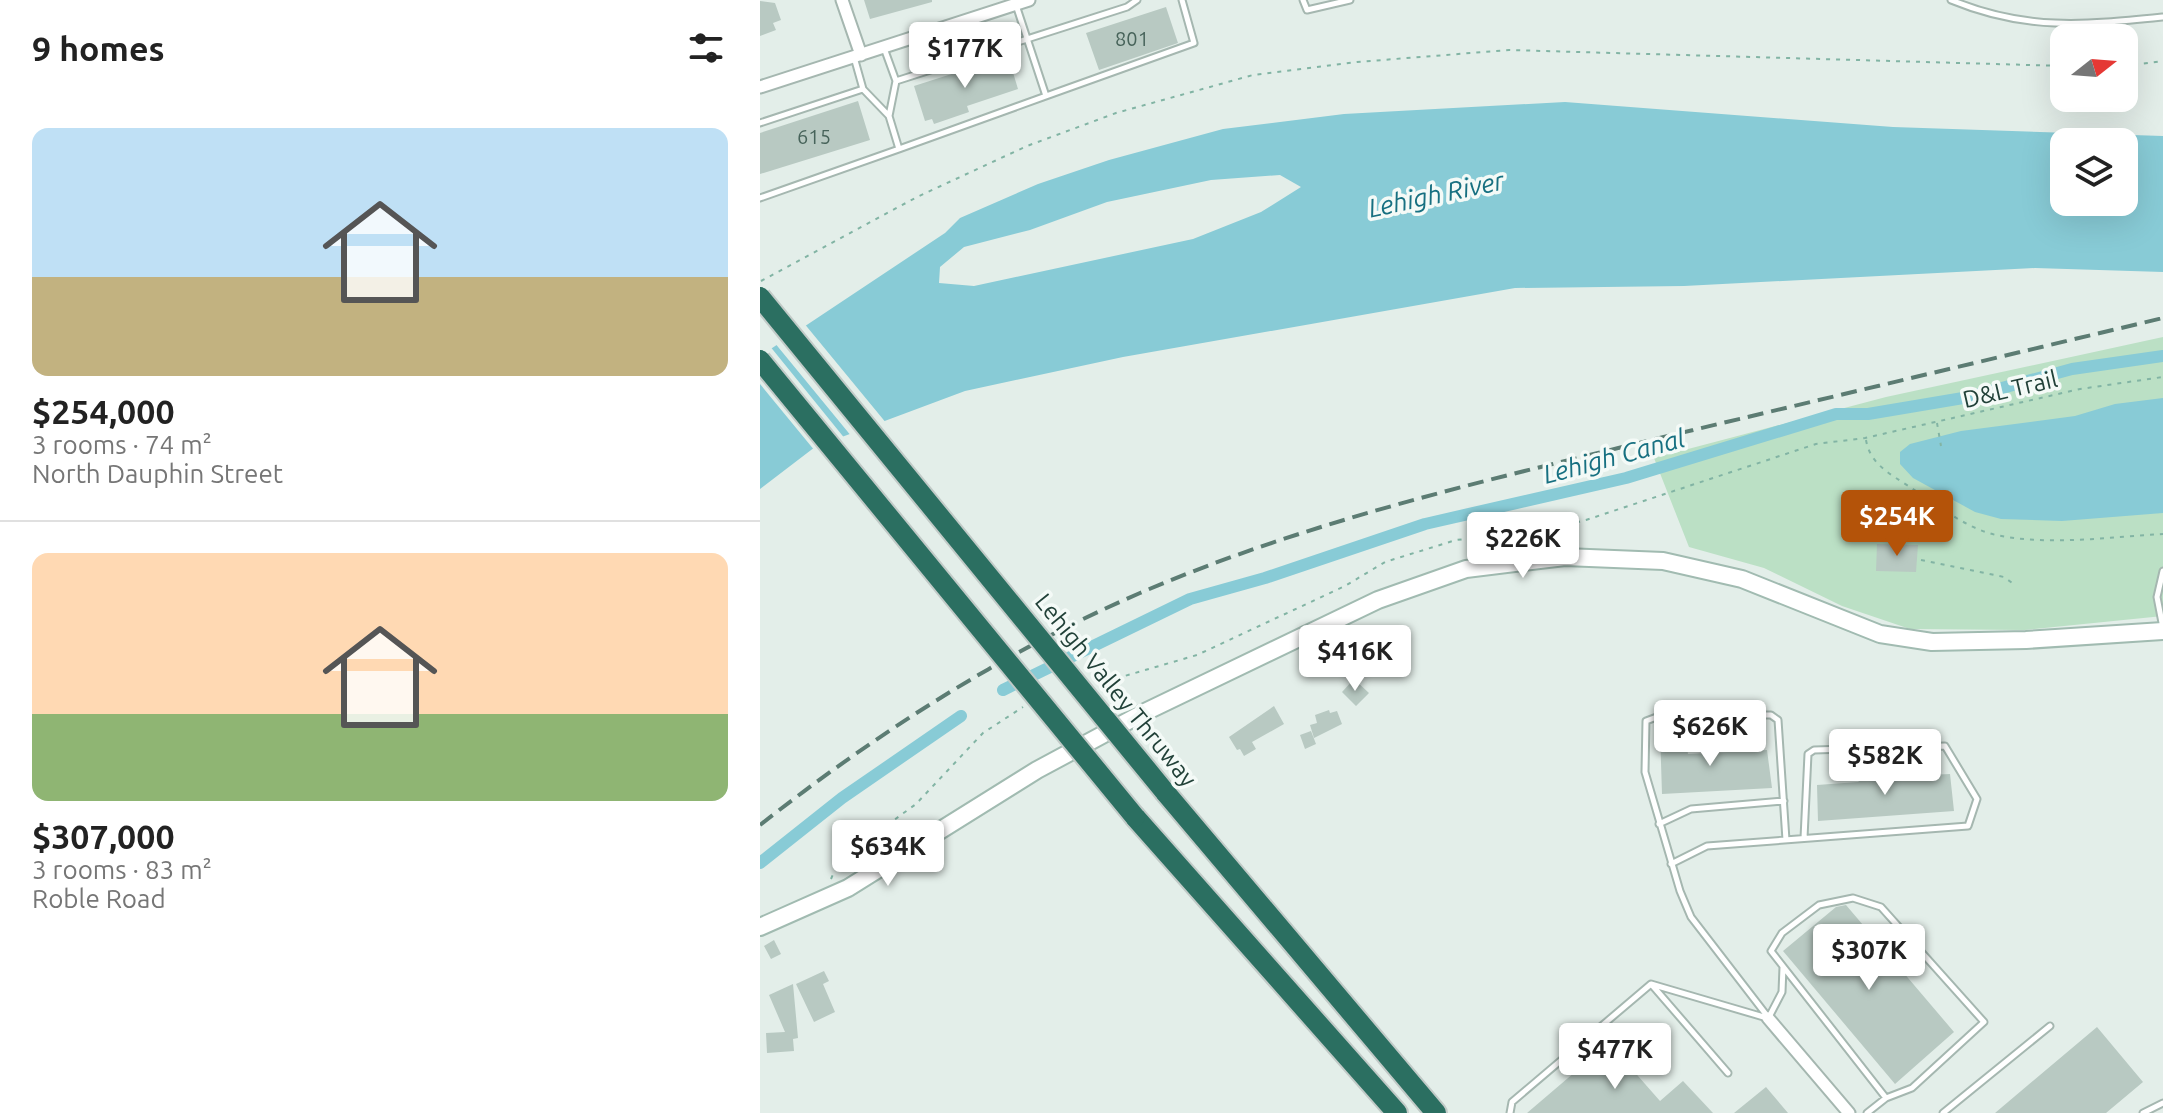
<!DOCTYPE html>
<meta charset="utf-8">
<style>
body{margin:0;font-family:Ubuntu,sans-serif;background:#f2f2f2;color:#222;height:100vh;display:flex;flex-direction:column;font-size:30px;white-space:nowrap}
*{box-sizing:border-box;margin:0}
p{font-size:26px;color:#767676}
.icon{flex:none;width:44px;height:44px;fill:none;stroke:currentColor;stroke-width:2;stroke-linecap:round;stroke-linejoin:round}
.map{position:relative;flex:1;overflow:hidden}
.drawer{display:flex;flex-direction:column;background:#fff;width:760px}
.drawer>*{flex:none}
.needle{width:52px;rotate:73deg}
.fabs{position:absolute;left:1290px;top:24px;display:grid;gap:16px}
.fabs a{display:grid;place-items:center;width:88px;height:88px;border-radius:16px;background:#fff;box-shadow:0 8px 32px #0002;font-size:40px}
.price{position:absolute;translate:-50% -68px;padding:0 18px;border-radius:8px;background:#fff;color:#222;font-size:26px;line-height:52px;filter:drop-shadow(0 2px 4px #0008)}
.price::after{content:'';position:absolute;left:50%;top:48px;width:24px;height:18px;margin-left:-12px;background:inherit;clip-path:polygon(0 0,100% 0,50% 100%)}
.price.active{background:#b45309;color:#fff}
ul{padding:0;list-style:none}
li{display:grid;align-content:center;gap:16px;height:424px;padding:0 32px}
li+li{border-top:2px solid #e0e0e0}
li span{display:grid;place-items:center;height:248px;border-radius:16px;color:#555}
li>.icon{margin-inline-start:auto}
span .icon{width:144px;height:144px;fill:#fffc;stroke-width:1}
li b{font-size:34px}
h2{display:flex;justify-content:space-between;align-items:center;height:96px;padding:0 32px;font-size:34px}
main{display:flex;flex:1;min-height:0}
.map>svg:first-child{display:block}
.green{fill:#bbe0c5}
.water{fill:#88cbd6;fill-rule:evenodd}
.pier{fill:#e3eee9}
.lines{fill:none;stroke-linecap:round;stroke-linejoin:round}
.canal{stroke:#88cbd6;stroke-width:12}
.building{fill:#b8c9c2}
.lane-casing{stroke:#a5b7b0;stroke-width:9}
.street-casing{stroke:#a5b7b0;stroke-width:15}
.secondary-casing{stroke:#a1bbb1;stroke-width:20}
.highway-casing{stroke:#c1cac7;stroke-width:24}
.path{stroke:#82b4a4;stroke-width:2;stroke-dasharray:4 6;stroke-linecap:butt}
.lane{stroke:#fff;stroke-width:5}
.street{stroke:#fff;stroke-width:11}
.secondary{stroke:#fff;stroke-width:16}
.highway{stroke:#2b6f61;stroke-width:20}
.rail{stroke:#5c7c73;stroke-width:4;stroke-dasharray:16 8;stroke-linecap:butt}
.highway-bridge-casing{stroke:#c1cac7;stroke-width:24;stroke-linecap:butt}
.highway-bridge{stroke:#2b6f61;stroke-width:20}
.labels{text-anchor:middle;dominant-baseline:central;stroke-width:7;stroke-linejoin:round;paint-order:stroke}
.number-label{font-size:20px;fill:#47635a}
.street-label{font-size:24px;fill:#214138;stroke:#f4faf7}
.water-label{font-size:26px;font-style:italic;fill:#177081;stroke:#f4faf7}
</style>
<main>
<section class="drawer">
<h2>9 homes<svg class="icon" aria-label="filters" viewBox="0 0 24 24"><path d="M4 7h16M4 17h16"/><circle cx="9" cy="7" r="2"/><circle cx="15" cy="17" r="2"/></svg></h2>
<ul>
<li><span style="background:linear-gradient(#bfe0f5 60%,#c2b280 0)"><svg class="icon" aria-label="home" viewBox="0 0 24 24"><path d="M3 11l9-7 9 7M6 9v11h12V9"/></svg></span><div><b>$254,000</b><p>3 rooms · 74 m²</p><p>North Dauphin Street</p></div></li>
<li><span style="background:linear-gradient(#ffd9b3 65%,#8fb573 0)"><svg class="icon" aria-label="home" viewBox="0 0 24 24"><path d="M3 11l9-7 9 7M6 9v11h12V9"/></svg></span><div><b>$307,000</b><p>3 rooms · 83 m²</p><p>Roble Road</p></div></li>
</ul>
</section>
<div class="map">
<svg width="1403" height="1113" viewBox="0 0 1403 1113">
<rect width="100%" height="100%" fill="#e3eee9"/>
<!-- green -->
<path class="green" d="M 1403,337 L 1403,616 L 1265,630 L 1150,629 L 1082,606 L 1004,568 L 929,547 L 894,458 L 1126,397 Z"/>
<!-- water -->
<path class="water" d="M 805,102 L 1133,127 L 1403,136 L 1403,272 L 1275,268 L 924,286 L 755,288 L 363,357 L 205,391 L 55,447 L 0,489 L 0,356 L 185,233 L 200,218 L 278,184 L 349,160 L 463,129 L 584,114 ZM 1304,142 L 1364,142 L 1364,202 L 1304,202 ZM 520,175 L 541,187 L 501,212 L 433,239 L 214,286 L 179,283 L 180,267 L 204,247 L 270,230 L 347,202 L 451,180 Z
M 1403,398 L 1403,513 L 1302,521 L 1241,519 L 1215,512 L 1153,478 L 1140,464 L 1140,452 L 1150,444 L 1201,431 L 1315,416 L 1355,404 Z"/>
<!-- pier -->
<path class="pier" d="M 43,322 L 127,424 L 92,437 L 14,342 Z
M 9,345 L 86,440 L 55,451 L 0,384 L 0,351 Z"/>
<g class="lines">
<!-- canal -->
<path class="canal" d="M 243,690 L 430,599 L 505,578 L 665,524 L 866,478 L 1076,414 L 1108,414 L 1209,397 L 1312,369 L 1403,356
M 0,863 L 82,798 L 201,716"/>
</g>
<!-- building -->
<path class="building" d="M 104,0 L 172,0 L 172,2 L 110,19 Z
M 0,1 L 15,3 L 21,20 L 13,23 L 16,30 L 0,36 Z
M 406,7 L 418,43 L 339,70 L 326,33 Z
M 248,56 L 258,89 L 207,106 L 209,112 L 174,124 L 172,119 L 165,121 L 154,86 Z
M 98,101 L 110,140 L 0,174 L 0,133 Z
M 1117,544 L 1158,545 L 1156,572 L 1116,571 Z
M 594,679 L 609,693 L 596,706 L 582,692 Z
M 514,706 L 524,724 L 492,742 L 496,749 L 484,756 L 480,749 L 477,750 L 469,737 Z
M 569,710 L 570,713 L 577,711 L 582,724 L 554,738 L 550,725 L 557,723 L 555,715 Z
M 924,728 L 928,754 L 1007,750 L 1012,788 L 902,794 L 900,731 Z
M 551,731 L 556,744 L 545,749 L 540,735 Z
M 1190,774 L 1194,811 L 1058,821 L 1057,785 L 1098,782 L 1103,778 Z
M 1086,905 L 1194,1032 L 1135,1084 L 1023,951 L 1076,907 Z
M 14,940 L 21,954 L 11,959 L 4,946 Z
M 64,971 L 69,981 L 63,984 L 75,1012 L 54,1022 L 36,984 Z
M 33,984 L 38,1038 L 33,1039 L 34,1051 L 7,1053 L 6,1033 L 25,1032 L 9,995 Z
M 1337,1027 L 1383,1082 L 1346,1113 L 1235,1113 Z
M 849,1043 L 900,1101 L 923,1081 L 953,1113 L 767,1113 Z
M 1006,1087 L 1028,1113 L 974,1113 Z"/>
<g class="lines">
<defs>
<path id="lane" d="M 543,0 L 547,10 L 590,0
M 1191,0 C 1266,31 1324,25 1403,17
M 256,5 L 286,96 L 434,43 L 422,0
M 124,48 L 136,81
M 103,89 L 129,116
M 286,96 L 139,149 L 129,116 L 136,81 L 367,7 L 377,0
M 0,123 L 103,89 L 94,57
M 0,198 L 139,149
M 1403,628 L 1397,597 L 1403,571
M 899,824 L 931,809 L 1024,801
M 911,864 L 947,846 L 1208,826 L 1217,799 L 1185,746 L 1054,750 L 1048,754 L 1044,838
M 892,985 L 968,1073
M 1008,1017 L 931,917 L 920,891 L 885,772 L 886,721 L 902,715 L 1011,715 L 1018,720 L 1026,840
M 1009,1017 L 1022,992 L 1023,967
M 750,1113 L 752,1102 L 891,984 L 1007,1018
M 1107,1113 L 1126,1098 L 1152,1088 L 1224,1022 L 1121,907 L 1093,898 L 1059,905 L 1022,933 L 1011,951 L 1126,1098
M 1183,1113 L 1290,1026
M 1383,1113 L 1403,1103"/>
<path id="street" d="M 82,0 L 101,55
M 0,87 L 269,0
M 1008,1018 L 1089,1113"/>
<path id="secondary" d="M 0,927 L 88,888 L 277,770 L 383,713 L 618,600 L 706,569 L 805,557 L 903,561 L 982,579 L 1120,634 L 1172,642 L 1266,640 L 1403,631"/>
<path id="highway" d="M 405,792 L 676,1113
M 375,817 L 637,1113"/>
</defs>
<!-- lane casing -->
<use href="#lane" class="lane-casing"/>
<!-- street casing -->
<use href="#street" class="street-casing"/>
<!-- secondary casing -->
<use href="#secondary" class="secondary-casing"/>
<!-- highway casing -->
<use href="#highway" class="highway-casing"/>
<!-- path -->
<path class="path" d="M 1364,66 L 1403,61
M 1,281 L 157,197 L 267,146 L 356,113 L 493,75 L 597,62 L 749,50 L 1304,66
M 1177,423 L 1181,446
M 1106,440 C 1110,464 1130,474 1150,487 C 1176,504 1205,528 1236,535 C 1289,546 1349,537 1403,534
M 1161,560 L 1244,577 L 1255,585
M 337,684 L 437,655 L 585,586 L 625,562 L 696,540 L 787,530 L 826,520 L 1056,444 L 1105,438 L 1320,389 L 1403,377
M 71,879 L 79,860 L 156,804 L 223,733 L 263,707"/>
<!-- lane -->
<use href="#lane" class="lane"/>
<!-- street -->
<use href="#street" class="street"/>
<!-- secondary -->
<use href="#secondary" class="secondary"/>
<!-- highway -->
<use href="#highway" class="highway"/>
<!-- rail -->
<path class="rail" d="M 0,825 C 117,733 243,652 380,593 C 543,523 715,483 887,441 C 1059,400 1231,359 1403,318"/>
<defs>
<path id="highway-bridge" d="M 0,297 L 405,792
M 0,360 L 375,817"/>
</defs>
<!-- highway-bridge casing -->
<use href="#highway-bridge" class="highway-bridge-casing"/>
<!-- highway-bridge -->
<use href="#highway-bridge" class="highway-bridge"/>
</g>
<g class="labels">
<!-- number labels -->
<g class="number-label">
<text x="372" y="38">801</text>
<text x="54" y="136">615</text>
</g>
<!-- street labels -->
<g class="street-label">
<text transform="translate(1250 389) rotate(-13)">D&amp;L Trail</text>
<text transform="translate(356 690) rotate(51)">Lehigh Valley Thruway</text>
</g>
<!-- water labels -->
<g class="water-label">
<text transform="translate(676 194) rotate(-12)">Lehigh River</text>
<text transform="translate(854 456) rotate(-15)">Lehigh Canal</text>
</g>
</g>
</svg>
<div class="fabs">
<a><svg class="needle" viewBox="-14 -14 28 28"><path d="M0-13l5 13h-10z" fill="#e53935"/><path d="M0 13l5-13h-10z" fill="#767676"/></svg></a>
<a><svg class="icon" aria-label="layers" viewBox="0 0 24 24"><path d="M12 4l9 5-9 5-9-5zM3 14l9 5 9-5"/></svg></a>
</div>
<b class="price" style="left:205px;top:90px">$177K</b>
<b class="price active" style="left:1137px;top:558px">$254K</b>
<b class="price" style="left:763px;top:580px">$226K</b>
<b class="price" style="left:595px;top:693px">$416K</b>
<b class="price" style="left:950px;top:768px">$626K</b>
<b class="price" style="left:1125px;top:797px">$582K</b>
<b class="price" style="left:128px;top:888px">$634K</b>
<b class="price" style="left:1109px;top:992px">$307K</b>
<b class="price" style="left:855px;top:1091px">$477K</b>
</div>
</main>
